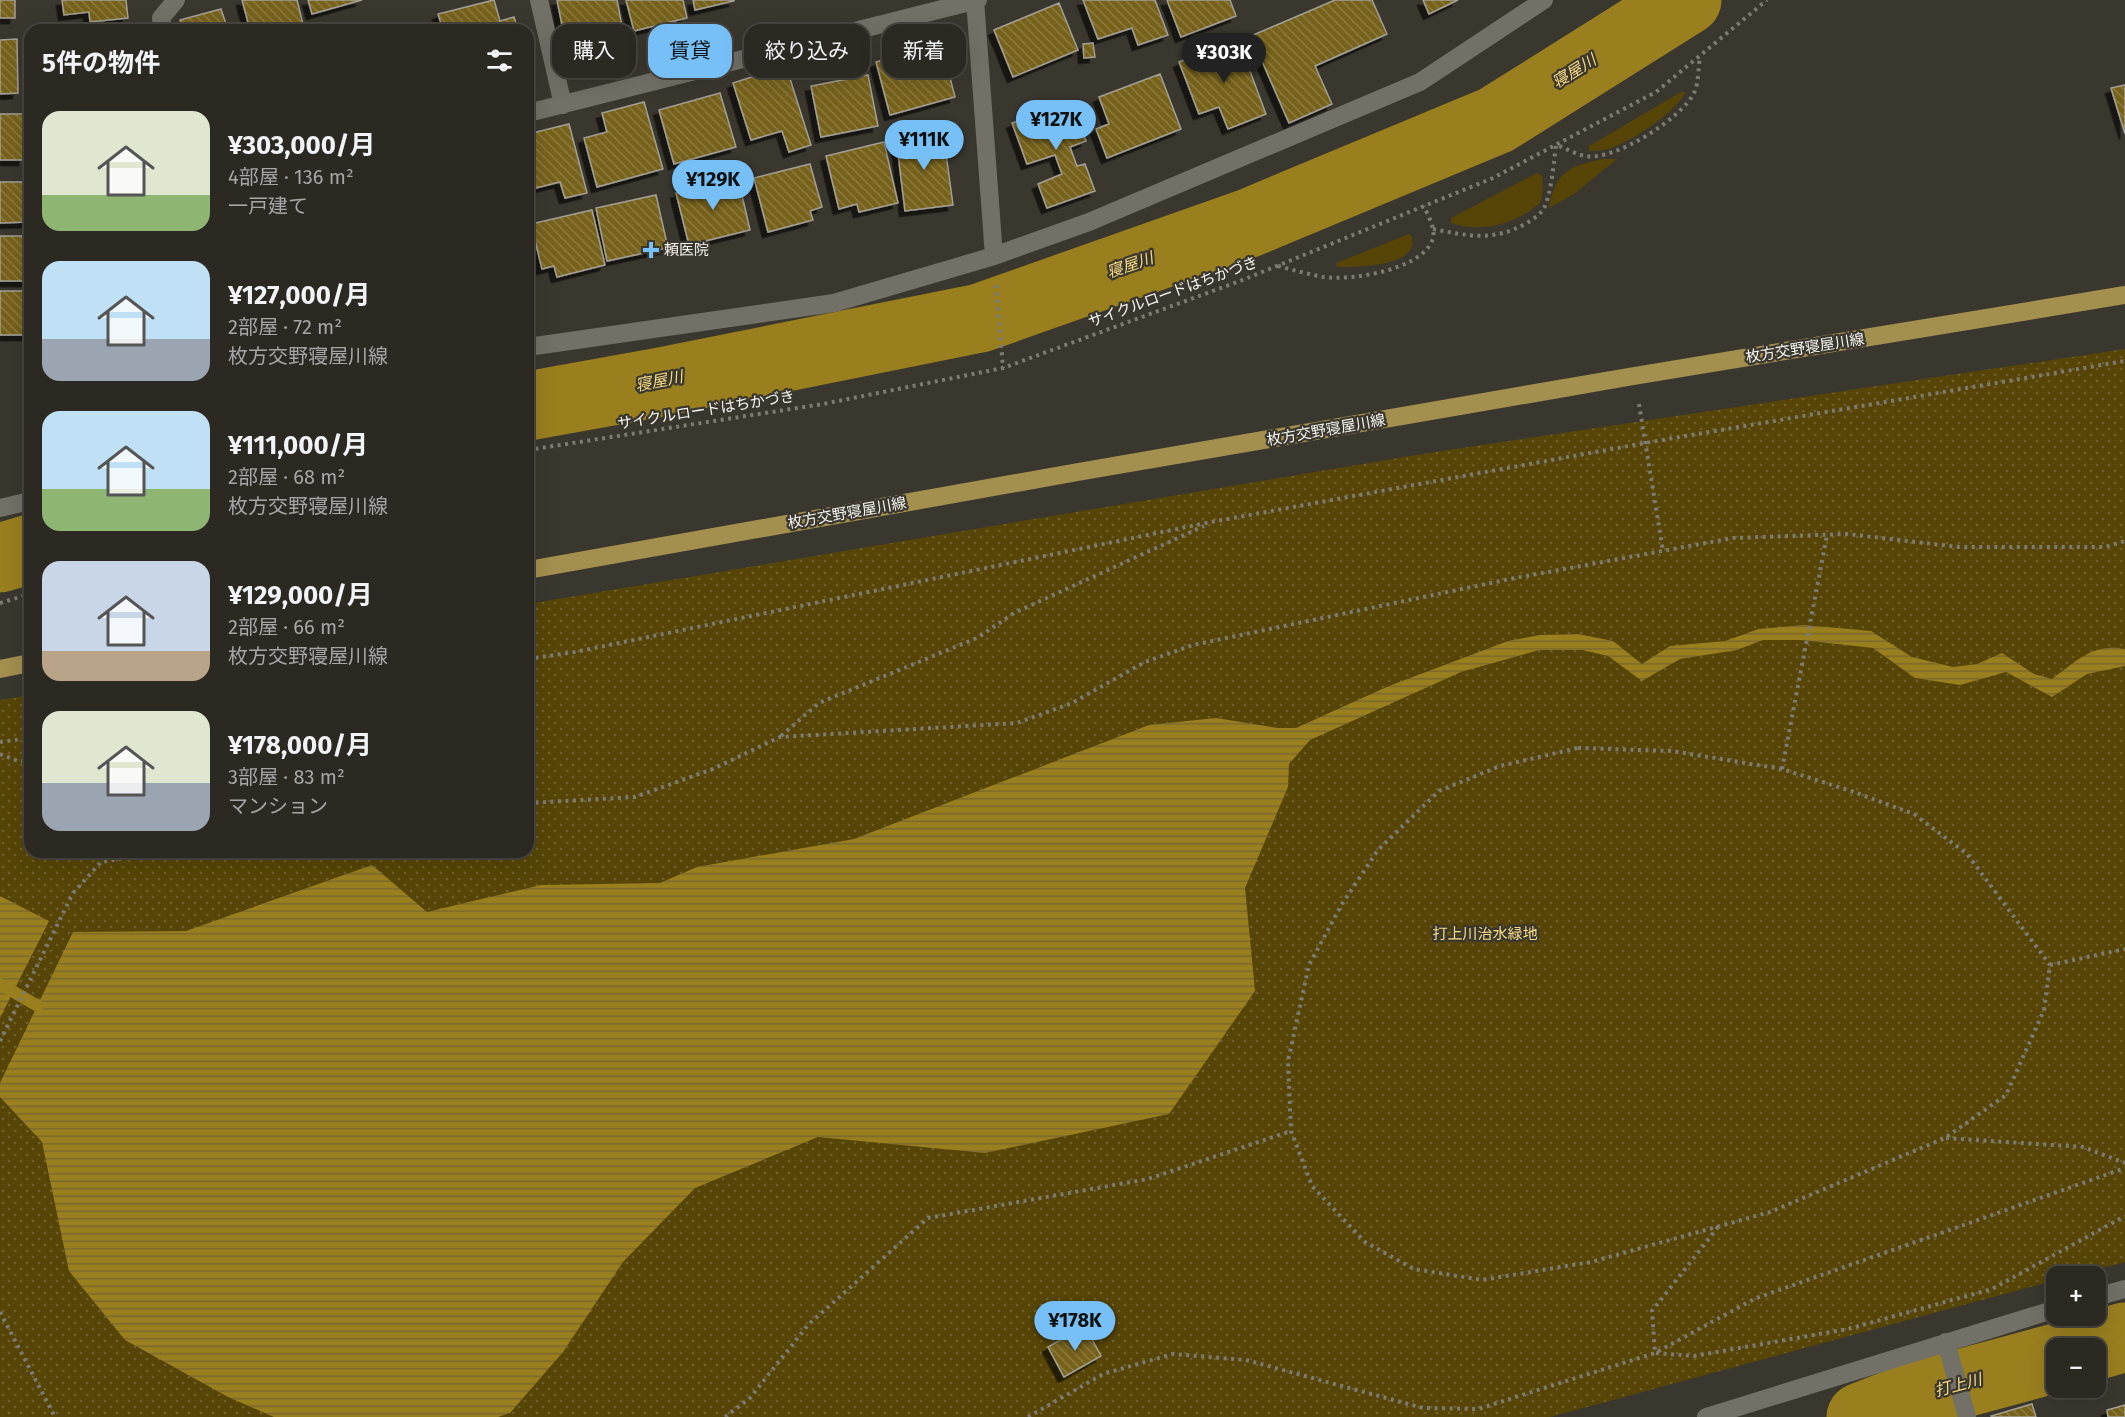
<!DOCTYPE html>
<html lang="ja">
<meta charset="utf-8">
<style>
body{margin:0;font-family:"Fira Sans","Noto Sans JP",sans-serif;background:#383530;color:#f1f3f6;height:100vh;display:flex;flex-direction:column;font-size:22px;white-space:nowrap}
*{box-sizing:border-box;margin:0}
p{font-size:20px;color:#a6a6a6}
.icon{flex:none;width:33px;height:33px;fill:none;stroke:currentColor;stroke-width:2;stroke-linecap:round;stroke-linejoin:round}
.map{position:relative;flex:1;overflow:hidden}
.sheet{position:absolute;left:24px;top:24px;width:510px;height:834px;display:flex;flex-direction:column;background:#2c2923;border-radius:18px;box-shadow:0 6px 24px #0002,0 0 0 2px #484541}
.sheet>*{flex:none}
.hud{position:absolute;left:552px;top:24px;width:570px;height:54px;display:flex;gap:12px}
.controls{position:absolute;left:2046px;top:1266px;display:grid;gap:12px}
.controls a{display:grid;place-items:center;width:60px;height:60px;border-radius:12px;background:#2c2923;box-shadow:0 6px 24px #0002,0 0 0 2px #484541;font-size:30px}
.price{position:absolute;translate:-50% -51px;padding:0 14px;border-radius:21px;background:#76c0f7;color:#111;font-size:20px;line-height:39px;filter:drop-shadow(0 2px 3px #0008)}
.price::after{content:'';position:absolute;left:50%;top:36px;width:18px;height:14px;margin-left:-9px;background:inherit;clip-path:polygon(0 0,100% 0,50% 100%)}
.price.current{background:#222;color:#fff}
ul{padding:0;list-style:none}
li{display:flex;align-items:center;gap:18px;height:150px;padding:0 18px}
li span{display:grid;place-items:center;flex:none;width:168px;height:120px;border-radius:18px;color:#555}
li>.icon{margin-inline-start:auto}
span .icon{width:72px;height:72px;fill:#fffc;stroke-width:1}
li b{font-size:26px}
h2{display:flex;justify-content:space-between;align-items:center;height:72px;padding:0 18px;font-size:26px}
.chip{padding:0 21px;border-radius:18px;background:#2c2923;box-shadow:0 6px 24px #0002,0 0 0 2px #484541;font-size:21px;line-height:54px}
.chip.current{background:#76c0f7;color:#111}
.map>svg:first-child{display:block}
.grass{fill:url(#grass-dots)}
.garden{fill:#564506}
.water{fill:url(#water-rules)}
.lines{fill:none;stroke-linecap:round;stroke-linejoin:round}
.stream{stroke:#9a7f1f;stroke-width:12}
.river{stroke:#9a7f1f;stroke-width:69}
.building{fill:url(#building-back-hatch);stroke:#a3a096;stroke-width:1.5;filter:url(#shadow)}
.path{stroke:#7e7b74;stroke-width:4;stroke-dasharray:3 4.5;stroke-linecap:butt}
.minor{stroke:#737067;stroke-width:18}
.major{stroke:#a38f4e;stroke-width:18}
.poi-dot{fill:#76c0f7;stroke:#3a372f;stroke-width:2}
.labels{text-anchor:middle;dominant-baseline:central;stroke-width:4.5;stroke-linejoin:round;paint-order:stroke}
.poi-label{font-size:15px;fill:#f6f4ef;stroke:#3a372f;text-anchor:start}
.street-label{font-size:15px;fill:#f6f4ef;stroke:#3a372f}
.park-label{font-size:15px;fill:#fadd83;stroke:#3a372f}
.water-label{font-size:16px;font-style:italic;fill:#fbdd83;stroke:#3a372f}
</style>
<div class="map">
<svg width="2125" height="1417" viewBox="0 0 2125 1417">
<defs>
<pattern id="grass-dots" width="8" height="8" patternUnits="userSpaceOnUse" patternTransform="scale(1.5)"><rect width="8" height="8" fill="#564506"/><path d="M2 2h.1M6 6h.1" fill="none" stroke="#6f602b" stroke-width="1.8" stroke-linecap="round"/></pattern>
<pattern id="water-rules" width="6" height="5" patternUnits="userSpaceOnUse" patternTransform="scale(1.5)"><rect width="6" height="5" fill="#9a7f1f"/><path d="M0 2.5h6" fill="none" stroke="#7a692f"/></pattern>
<pattern id="building-back-hatch" width="6" height="6" patternUnits="userSpaceOnUse" patternTransform="scale(1.5)"><rect width="6" height="6" fill="#77621b"/><path d="M-1 5l2 2M0 0l6 6M5-1l2 2" fill="none" stroke="#8b793c"/></pattern>
<filter id="shadow"><feDropShadow dx="-5.5" dy="5.5" stdDeviation="0" flood-color="#0009"/></filter>
</defs>
<rect width="100%" height="100%" fill="#3a372f"/>
<!-- grass -->
<path class="grass" d="M 2125,349 L 2125,1262 L 2071,1276 L 2056,1276 L 2056,1280 L 1550,1417 L 0,1417 L 0,700 L 30,695 L 30,852 L 528,852 L 528,604 L 1422,454 Z"/>
<!-- garden -->
<path class="garden" d="M 1681,92 L 1685,92 C 1679,110 1634,139 1616,146 C 1608,150 1599,151 1589,151 L 1589,146 Z
M 1603,159 L 1617,159 L 1574,194 L 1549,208 C 1555,172 1569,166 1603,159 Z
M 1537,173 L 1542,176 C 1543,184 1544,197 1539,204 C 1537,206 1534,207 1532,209 C 1510,226 1477,232 1451,223 L 1451,218 Z
M 1409,234 L 1412,236 C 1412,239 1413,243 1412,246 C 1405,267 1356,267 1337,267 L 1336,263 Z"/>
<!-- water -->
<path class="water" d="M 1804,625 L 1871,631 L 1912,657 L 1953,667 L 1977,664 L 2002,653 L 2034,674 L 2052,679 C 2077,661 2092,643 2125,649 L 2125,666 L 2087,674 L 2052,697 L 2006,672 L 1960,685 L 1915,678 L 1873,648 L 1801,640 L 1763,640 L 1737,650 L 1680,659 L 1642,681 L 1608,656 L 1583,650 L 1539,650 L 1461,672 L 1310,740 L 1289,764 L 1288,787 L 1245,888 L 1255,991 L 1169,1114 L 985,1153 L 818,1137 L 695,1188 L 623,1262 L 563,1352 L 510,1413 L 498,1417 L 274,1417 L 228,1397 L 125,1340 L 69,1271 L 42,1142 L 0,1097 L 0,1083 L 73,932 L 186,931 L 372,865 L 427,912 L 541,885 L 660,883 L 697,867 L 854,839 L 1149,725 L 1216,718 L 1278,728 L 1296,728 L 1389,686 L 1508,641 L 1540,635 L 1578,634 L 1613,641 L 1642,664 L 1670,646 L 1725,641 L 1759,629 Z
M 0,896 L 49,921 L 0,1018 Z"/>
<g class="lines">
<!-- stream -->
<path class="stream" d="M 0,984 L 38,1006"/>
<!-- river -->
<path class="river" d="M 528,406 L 661,382 L 980,318 L 1249,223 L 1496,120 L 1687,0
M 0,558 L 30,549
M 2087,1348 L 2125,1337
M 1861,1417 L 1912,1397 L 2056,1358"/>
</g>
<!-- building -->
<path class="building" d="M 0,0 L 15,0 L 15,18 L 0,18 Z
M 62,0 L 126,0 L 128,18 L 90,22 L 89,12 L 64,15 Z
M 242,0 L 297,0 L 303,24 L 281,30 L 250,30 Z
M 308,0 L 362,0 L 312,14 Z
M 494,0 L 500,21 L 514,17 L 518,30 L 443,30 L 438,14 Z
M 557,0 L 617,0 L 626,47 L 602,52 L 601,44 L 567,50 Z
M 626,0 L 683,0 L 687,18 L 634,31 Z
M 693,0 L 734,0 L 734,1 L 695,10 Z
M 1083,0 L 1155,0 L 1168,35 L 1138,45 L 1132,28 L 1098,39 Z
M 1167,0 L 1230,0 L 1236,16 L 1181,37 Z
M 1335,0 L 1372,0 L 1387,34 L 1315,66 L 1332,104 L 1289,123 L 1251,36 Z
M 1423,0 L 1458,0 L 1429,14 Z
M 1059,3 L 1078,50 L 1013,77 L 994,30 Z
M 221,9 L 228,30 L 183,30 L 180,20 Z
M 405,25 L 407,30 L 388,30 Z
M 938,31 L 955,97 L 890,115 L 876,62 L 897,56 L 894,43 Z
M 17,39 L 18,93 L 0,94 L 0,40 Z
M 1238,39 L 1266,114 L 1228,129 L 1219,107 L 1199,114 L 1179,62 Z
M 1093,43 L 1095,57 L 1084,58 L 1083,44 Z
M 786,66 L 811,145 L 789,152 L 782,131 L 751,140 L 733,83 Z
M 1160,74 L 1181,129 L 1107,158 L 1096,129 L 1109,124 L 1099,97 Z
M 868,75 L 878,126 L 821,137 L 811,86 Z
M 2125,85 L 2125,134 L 2111,88 Z
M 720,93 L 736,147 L 674,164 L 659,110 Z
M 1072,101 L 1086,141 L 1070,147 L 1077,166 L 1085,164 L 1095,191 L 1047,208 L 1038,184 L 1062,174 L 1055,155 L 1027,164 L 1012,123 Z
M 644,102 L 663,169 L 597,187 L 584,138 L 607,132 L 602,113 Z
M 0,114 L 25,114 L 24,160 L 0,160 Z
M 569,124 L 587,193 L 565,198 L 560,182 L 528,190 L 528,134 Z
M 943,131 L 953,205 L 905,211 L 896,137 Z
M 884,142 L 898,203 L 859,212 L 857,204 L 839,209 L 826,156 Z
M 810,164 L 822,207 L 810,211 L 813,220 L 768,232 L 754,178 Z
M 738,178 L 750,230 L 689,245 L 676,193 Z
M 0,182 L 27,182 L 27,222 L 0,223 Z
M 656,195 L 668,248 L 607,261 L 596,208 Z
M 592,210 L 605,265 L 557,277 L 554,266 L 542,269 L 531,224 Z
M 0,236 L 23,236 L 23,256 L 30,256 L 30,281 L 0,281 Z
M 0,291 L 27,291 L 28,335 L 0,335 Z
M 1085,1326 L 1101,1356 L 1064,1377 L 1048,1347 Z
M 2032,1404 L 2036,1417 L 1992,1417 L 1991,1416 Z
M 2125,1405 L 2125,1417 L 2108,1417 L 2107,1410 Z"/>
<g class="lines">
<!-- path -->
<path class="path" d="M 1433,229 C 1469,236 1493,242 1527,223 C 1533,219 1540,215 1544,208 C 1551,195 1554,161 1556,145 C 1566,148 1576,155 1586,156 C 1615,161 1682,118 1694,93 C 1699,83 1698,67 1700,57
M 1278,266 C 1293,270 1308,274 1323,277 C 1351,281 1420,270 1432,241 C 1437,230 1428,216 1424,206
M 996,285 L 1003,368
M 1639,404 L 1663,551
M 528,450 L 823,404 L 1003,368 L 1240,281 L 1493,178 L 1656,92 L 1767,0
M 0,603 L 30,594
M 528,659 L 575,652 L 1211,522 L 1645,443 L 2125,361
M 781,736 L 819,703 L 977,638 L 1014,613 L 1204,526
M 0,742 L 30,738
M 1578,748 L 1672,751 L 1782,769 L 1851,791 L 1914,814 L 1967,854 L 2050,965 L 2044,1010 L 2006,1095 L 1945,1138 L 1770,1212 L 1591,1262 L 1482,1280 L 1414,1269 L 1365,1242 L 1312,1186 L 1291,1131 L 1288,1061 L 1309,965 L 1342,904 L 1378,850 L 1439,791 L 1500,766 Z
M 0,754 L 18,761 L 30,762
M 1782,769 L 1827,535
M 528,803 L 635,797 L 713,769 L 780,737 L 1017,723 L 1072,703 L 1145,662 L 1193,645 L 1510,579 L 1733,538 L 1847,534 L 1959,547 L 2105,547 L 2125,541
M 2050,965 L 2125,949
M 0,1041 L 73,893 L 101,862 L 159,852
M 1946,1138 L 2083,1147 L 2125,1163
M 1718,1227 L 1652,1311 L 1655,1353 L 1694,1356 L 1848,1329 L 1992,1289 L 2125,1216
M 0,1312 L 55,1417
M 725,1417 L 750,1398 L 808,1325 L 928,1218 L 1148,1179 L 1291,1131
M 1028,1417 L 1103,1374 L 1173,1354 L 1246,1360 L 1423,1408 L 1478,1409 L 1655,1353 L 1754,1299 L 2125,1168"/>
<!-- minor -->
<path class="minor" d="M 539,0 L 563,105
M 975,0 L 994,256
M 163,30 L 161,18 L 176,0
M 528,113 L 978,0
M 528,347 L 834,303 L 994,256 L 1089,222 L 1420,82 L 1544,0
M 0,508 L 30,501
M 2096,1297 L 2125,1289
M 1946,1342 L 1967,1417
M 1706,1417 L 2056,1309"/>
<!-- major -->
<path class="major" d="M 528,570 L 1078,472 L 1634,376 L 2125,295
M 0,669 L 30,663"/>
</g>
<!-- markers -->
<path class="poi-dot" d="M648 241h6v6h6v6h-6v6h-6v-6h-6v-6h6z"/>
<g class="labels">
<!-- poi labels -->
<g class="poi-label">
<text x="664" y="250">頼医院</text>
</g>
<!-- street labels -->
<g class="street-label">
<text transform="translate(1173 292) rotate(-20)">サイクルロードはちかづき</text>
<text transform="translate(1805 348) rotate(-9)">枚方交野寝屋川線</text>
<text transform="translate(706 410) rotate(-9)">サイクルロードはちかづき</text>
<text transform="translate(1326 430) rotate(-10)">枚方交野寝屋川線</text>
<text transform="translate(847 513) rotate(-10)">枚方交野寝屋川線</text>
</g>
<!-- park labels -->
<g class="park-label">
<text x="1485" y="934">打上川治水緑地</text>
</g>
<!-- water labels -->
<g class="water-label">
<text transform="translate(1574 71) rotate(-32)">寝屋川</text>
<text transform="translate(1130 265) rotate(-19)">寝屋川</text>
<text transform="translate(659 381) rotate(-11)">寝屋川</text>
<text transform="translate(1958 1385) rotate(-15)">打上川</text>
</g>
</g>
</svg>
<div class="controls">
<a>+</a>
<a>−</a>
</div>
<b class="price current" style="left:1224px;top:84px">¥303K</b>
<b class="price" style="left:1056px;top:151px">¥127K</b>
<b class="price" style="left:924px;top:171px">¥111K</b>
<b class="price" style="left:713px;top:211px">¥129K</b>
<b class="price" style="left:1075px;top:1352px">¥178K</b>
<div class="hud">
<a class="chip">購入</a>
<a class="chip current">賃貸</a>
<a class="chip">絞り込み</a>
<a class="chip">新着</a>
</div>
<section class="sheet">
<h2>5件の物件<svg class="icon" aria-label="filters" viewBox="0 0 24 24"><path d="M4 7h16M4 17h16"/><circle cx="9" cy="7" r="2"/><circle cx="15" cy="17" r="2"/></svg></h2>
<ul>
<li><span style="background:linear-gradient(#dfe7d0 70%,#8fb573 0)"><svg class="icon" aria-label="home" viewBox="0 0 24 24"><path d="M3 11l9-7 9 7M6 9v11h12V9"/></svg></span><div><b>¥303,000/月</b><p>4部屋 · 136 m²</p><p>一戸建て</p></div></li>
<li><span style="background:linear-gradient(#bfe0f5 65%,#9aa5b1 0)"><svg class="icon" aria-label="home" viewBox="0 0 24 24"><path d="M3 11l9-7 9 7M6 9v11h12V9"/></svg></span><div><b>¥127,000/月</b><p>2部屋 · 72 m²</p><p>枚方交野寝屋川線</p></div></li>
<li><span style="background:linear-gradient(#bfe0f5 65%,#8fb573 0)"><svg class="icon" aria-label="home" viewBox="0 0 24 24"><path d="M3 11l9-7 9 7M6 9v11h12V9"/></svg></span><div><b>¥111,000/月</b><p>2部屋 · 68 m²</p><p>枚方交野寝屋川線</p></div></li>
<li><span style="background:linear-gradient(#c9d6e8 75%,#b9a48a 0)"><svg class="icon" aria-label="home" viewBox="0 0 24 24"><path d="M3 11l9-7 9 7M6 9v11h12V9"/></svg></span><div><b>¥129,000/月</b><p>2部屋 · 66 m²</p><p>枚方交野寝屋川線</p></div></li>
<li><span style="background:linear-gradient(#dfe7d0 60%,#9aa5b1 0)"><svg class="icon" aria-label="home" viewBox="0 0 24 24"><path d="M3 11l9-7 9 7M6 9v11h12V9"/></svg></span><div><b>¥178,000/月</b><p>3部屋 · 83 m²</p><p>マンション</p></div></li>
</ul>
</section>
</div>
